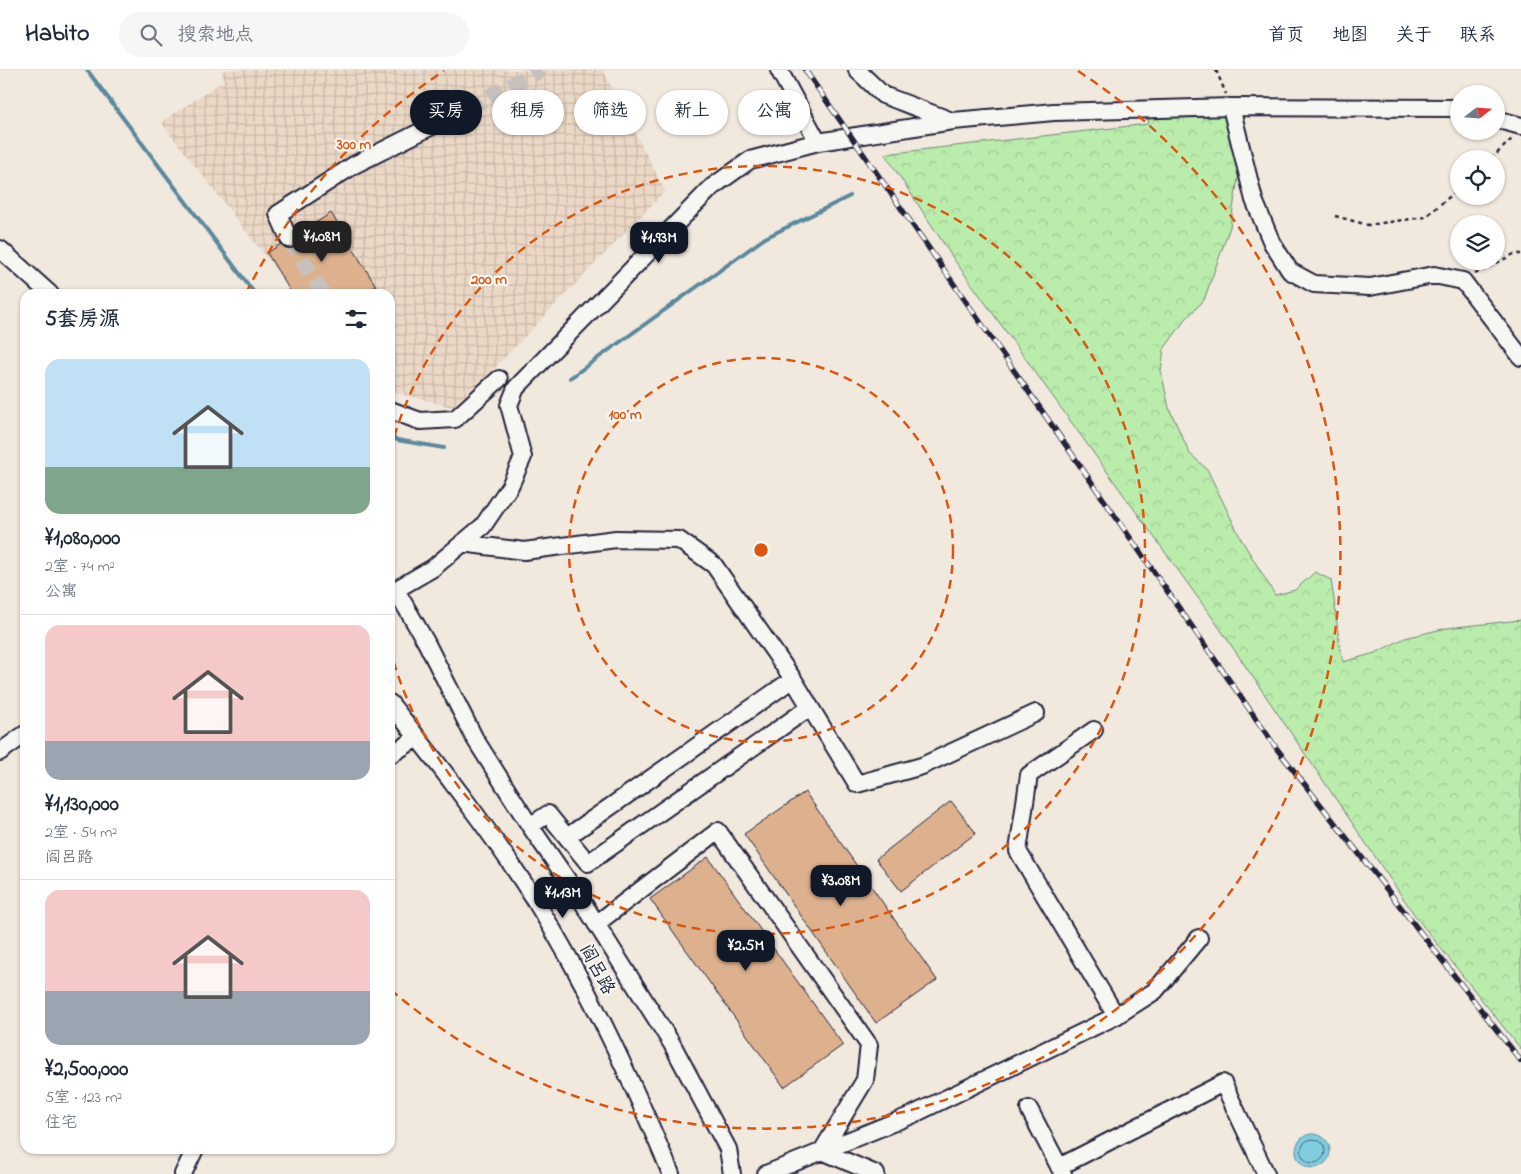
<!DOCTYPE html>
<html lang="zh">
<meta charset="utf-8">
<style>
body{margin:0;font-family:"Indie Flower","LXGW WenKai TC",sans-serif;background:#f6f6f7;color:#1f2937;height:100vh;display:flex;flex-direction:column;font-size:19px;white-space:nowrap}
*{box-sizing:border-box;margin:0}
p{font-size:16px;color:#747a83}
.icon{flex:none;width:28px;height:28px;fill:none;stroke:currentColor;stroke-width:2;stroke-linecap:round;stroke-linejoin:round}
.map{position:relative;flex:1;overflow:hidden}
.drawer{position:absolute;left:20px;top:219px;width:375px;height:865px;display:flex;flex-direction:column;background:#fff;border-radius:15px;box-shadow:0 1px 4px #0004}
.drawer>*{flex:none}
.top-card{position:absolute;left:410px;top:20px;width:475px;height:45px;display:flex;gap:10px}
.needle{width:32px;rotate:73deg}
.fabs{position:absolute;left:1450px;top:15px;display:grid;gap:10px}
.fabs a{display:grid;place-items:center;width:55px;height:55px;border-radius:50%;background:#fff;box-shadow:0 1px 4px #0004;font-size:25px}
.price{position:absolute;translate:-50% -42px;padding:0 11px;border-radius:10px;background:#111827;color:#fff;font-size:16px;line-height:32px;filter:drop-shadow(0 1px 2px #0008)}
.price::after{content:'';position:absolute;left:50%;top:30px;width:15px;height:11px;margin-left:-8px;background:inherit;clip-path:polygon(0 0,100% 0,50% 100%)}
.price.active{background:#222;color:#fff}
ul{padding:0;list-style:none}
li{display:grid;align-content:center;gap:10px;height:265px;padding:0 25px}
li+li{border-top:1px solid #e0e1e3}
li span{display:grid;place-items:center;height:155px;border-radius:15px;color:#555}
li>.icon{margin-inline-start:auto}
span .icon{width:90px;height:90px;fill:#fffc;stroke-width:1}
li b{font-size:21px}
h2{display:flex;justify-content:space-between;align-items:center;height:60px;padding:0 25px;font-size:21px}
.tag{padding:0 18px;border-radius:22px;background:#fff;box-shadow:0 1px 4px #0004;font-size:18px;line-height:45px}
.tag.active{background:#111827;color:#fff}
header{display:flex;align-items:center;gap:30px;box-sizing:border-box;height:70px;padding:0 25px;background:#fff;border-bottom:1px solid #e0e1e3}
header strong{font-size:24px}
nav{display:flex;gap:28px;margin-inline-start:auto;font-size:18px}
.search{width:350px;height:45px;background:#f6f6f7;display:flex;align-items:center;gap:12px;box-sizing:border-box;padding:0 18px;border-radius:28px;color:#747a83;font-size:19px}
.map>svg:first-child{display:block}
.industrial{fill:url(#industrial-grid)}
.forest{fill:url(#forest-crowns);stroke:#6e8774}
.water{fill:#80cddf;stroke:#5a899d}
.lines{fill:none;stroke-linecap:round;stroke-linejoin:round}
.shore{stroke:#48667d;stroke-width:1}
.stream{stroke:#5a899d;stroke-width:4}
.building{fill:#ddb18e;stroke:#22223b}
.minor-tunnel{stroke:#c8c0bd;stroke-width:16;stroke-dasharray:16 8;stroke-linecap:butt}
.minor-casing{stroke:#22223b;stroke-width:20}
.path{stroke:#22223b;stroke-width:2.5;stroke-dasharray:4 4;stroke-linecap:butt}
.minor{stroke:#f6f6f2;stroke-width:16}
.rail-casing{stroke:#22223b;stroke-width:5.5}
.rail{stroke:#f6f6f2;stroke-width:4;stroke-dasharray:11;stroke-linecap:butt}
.ring{fill:none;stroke:#de560e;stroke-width:2.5;stroke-dasharray:9 6}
.labels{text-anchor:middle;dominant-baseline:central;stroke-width:4.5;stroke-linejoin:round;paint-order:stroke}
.street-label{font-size:18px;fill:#22223b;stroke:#f6f6f2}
.centre{fill:#de560e;stroke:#f6f6f2;stroke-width:2.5}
.ring-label{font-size:15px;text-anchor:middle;font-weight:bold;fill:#de560e;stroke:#f6f6f2;stroke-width:4.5;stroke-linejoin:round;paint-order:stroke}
</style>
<header>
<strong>Habito</strong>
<div class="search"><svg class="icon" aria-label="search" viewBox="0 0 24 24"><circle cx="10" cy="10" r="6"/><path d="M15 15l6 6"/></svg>搜索地点</div>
<nav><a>首页</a><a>地图</a><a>关于</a><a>联系</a></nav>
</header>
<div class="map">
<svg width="1521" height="1104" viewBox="0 0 1521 1104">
<defs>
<pattern id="industrial-grid" width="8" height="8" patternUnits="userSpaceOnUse" patternTransform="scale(1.25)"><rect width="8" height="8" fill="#ebd8c6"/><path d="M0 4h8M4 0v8" fill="none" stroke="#c9b9ab"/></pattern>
<pattern id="forest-crowns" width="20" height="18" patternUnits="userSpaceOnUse" patternTransform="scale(1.25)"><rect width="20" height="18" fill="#baecac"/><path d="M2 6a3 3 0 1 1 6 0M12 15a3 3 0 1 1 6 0" fill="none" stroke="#a0ca95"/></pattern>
</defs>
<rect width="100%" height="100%" fill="#f1e8de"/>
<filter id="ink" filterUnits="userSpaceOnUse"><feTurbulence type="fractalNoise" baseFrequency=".02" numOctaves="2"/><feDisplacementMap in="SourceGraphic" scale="10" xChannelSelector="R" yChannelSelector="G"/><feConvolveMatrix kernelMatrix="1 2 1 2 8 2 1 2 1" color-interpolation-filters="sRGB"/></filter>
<g filter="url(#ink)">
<!-- industrial -->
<path class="industrial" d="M 221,0 L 603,0 L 665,121 L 456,338 L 390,321 L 390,224 L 295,224 L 161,52 L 224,11 Z"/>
<!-- forest -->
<path class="forest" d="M 1240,31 L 1240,96 L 1230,157 L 1204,230 L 1185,250 L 1164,279 L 1161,301 L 1169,338 L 1190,384 L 1207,399 L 1241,469 L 1275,525 L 1295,520 L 1315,502 L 1331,510 C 1336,538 1337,565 1343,592 L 1375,583 L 1405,568 L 1447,558 L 1521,550 L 1521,979 L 1416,847 L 1214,550 L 955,191 L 885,84 L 1148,54 L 1151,36 Z"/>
<!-- water -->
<path class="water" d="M1296 1081a17 17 0 1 1 34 0a17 17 0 1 1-34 0Z"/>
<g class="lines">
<!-- shore -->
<path class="shore" d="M1301 1081a12 12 0 1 1 24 0a12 12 0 1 1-24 0Z"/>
<!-- stream -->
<path class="stream" d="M 87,0 L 255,224
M 570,308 L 765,168 L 850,126
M 390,366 L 397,370 L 444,378"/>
</g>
<!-- building -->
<path class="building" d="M 331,143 L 376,216 L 363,224 L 292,224 L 267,183 L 281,174 L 287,179 L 293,178 L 299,171 L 298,164 Z
M 805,722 L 937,910 L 876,953 L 744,764 Z
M 951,731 L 976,763 L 901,821 L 876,789 Z
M 708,787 L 843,975 L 784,1017 L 650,829 Z"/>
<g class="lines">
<!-- minor-tunnel -->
<path class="minor-tunnel" d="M 446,49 L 541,0
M 289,169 L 323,224"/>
<defs>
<path id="minor" d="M 779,0 L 818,72
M 857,0 L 883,25 L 952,51
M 1231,37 L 1254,130 L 1272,173 L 1290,201 L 1314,214 L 1370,217 L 1434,205 L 1463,211 L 1521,287
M 1496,49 L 1521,56
M 289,169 L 278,144 L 354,95 L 446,49
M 0,179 L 50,224
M 390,340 L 420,351 L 455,349 L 499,309
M 462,473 L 524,481 L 616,469 L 679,470 L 714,495 L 793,609 L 857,714 L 922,696 L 1036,643
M 396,520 L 426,572 L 475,669 L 530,756 L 580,828 L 672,974 L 728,1079 L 732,1104
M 390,523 L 433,498 L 483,456 L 510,416 L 523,387 L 509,335 L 516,318 L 712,117 L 750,90 L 818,72 L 953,51 L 1054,42 L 1231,37 L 1459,38
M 390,633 C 440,696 493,764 536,832 C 589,917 632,1011 671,1104
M 1094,660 L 1029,705 L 1018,781 L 1116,946
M 0,682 L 25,664
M 390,685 L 417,668
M 530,756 L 548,744 L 588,793 L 810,637
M 567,767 L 793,609
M 596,854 L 718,761 L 869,975 L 865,1010 L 822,1081 L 876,1104
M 1029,1039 L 1063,1104
M 1059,1097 L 1223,1013 L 1266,1104
M 183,1104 L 195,1079
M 766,1104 L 912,1045 L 1116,946 L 1155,921 L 1199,868"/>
</defs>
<!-- minor casing -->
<use href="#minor" class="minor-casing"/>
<!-- path -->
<path class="path" d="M 1216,0 L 1226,24
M 1491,89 L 1512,69
M 1335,146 L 1368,155 L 1425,147 L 1459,119
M 1475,204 L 1514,184 L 1521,184"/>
<!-- minor -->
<use href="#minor" class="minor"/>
<defs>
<path id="rail" d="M 805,0 L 1277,679 L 1521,991"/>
</defs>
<!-- rail casing -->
<use href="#rail" class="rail-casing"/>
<!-- rail -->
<use href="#rail" class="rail"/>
</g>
</g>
<!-- distance rings -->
<g class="ring">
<circle cx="761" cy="480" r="192"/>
<path d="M390 381A384 384 0 1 1 390 579"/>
<path d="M246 223A575 575 0 0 1 444 1M1078 1A575 575 0 1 1 391 920"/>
</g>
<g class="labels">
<!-- street labels -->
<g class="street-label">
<text transform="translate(596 900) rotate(62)">阎吕路</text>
</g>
</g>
<circle cx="761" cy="480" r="8" class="centre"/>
<g class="ring-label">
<text x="354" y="79">300 m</text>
<text x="489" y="214">200 m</text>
<text x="625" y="349">100 m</text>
</g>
</svg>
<div class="fabs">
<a><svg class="needle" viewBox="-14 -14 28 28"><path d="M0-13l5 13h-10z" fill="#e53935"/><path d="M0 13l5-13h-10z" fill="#747a83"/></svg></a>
<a><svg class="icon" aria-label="locate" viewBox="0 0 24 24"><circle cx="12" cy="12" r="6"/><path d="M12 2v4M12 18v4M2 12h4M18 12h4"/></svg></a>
<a><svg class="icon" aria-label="layers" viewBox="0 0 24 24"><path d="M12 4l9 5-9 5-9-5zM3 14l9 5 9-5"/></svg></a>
</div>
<b class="price active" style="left:322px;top:193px">¥1.08M</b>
<b class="price" style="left:659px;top:194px">¥1.93M</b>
<b class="price" style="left:841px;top:837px">¥3.08M</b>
<b class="price" style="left:563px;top:849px">¥1.13M</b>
<b class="price" style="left:746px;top:902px">¥2.5M</b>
<div class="top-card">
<a class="tag active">买房</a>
<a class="tag">租房</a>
<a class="tag">筛选</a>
<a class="tag">新上</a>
<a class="tag">公寓</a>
</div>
<section class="drawer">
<h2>5套房源<svg class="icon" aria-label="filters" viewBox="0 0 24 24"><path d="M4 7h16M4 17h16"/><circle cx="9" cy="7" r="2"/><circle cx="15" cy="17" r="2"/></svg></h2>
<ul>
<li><span style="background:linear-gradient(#bfe0f5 70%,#7fa58c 0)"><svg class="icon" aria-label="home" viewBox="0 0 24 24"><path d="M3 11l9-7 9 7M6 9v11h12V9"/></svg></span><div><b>¥1,080,000</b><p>2室 · 74 m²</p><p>公寓</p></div></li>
<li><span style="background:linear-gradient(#f6c9c9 75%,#9aa5b1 0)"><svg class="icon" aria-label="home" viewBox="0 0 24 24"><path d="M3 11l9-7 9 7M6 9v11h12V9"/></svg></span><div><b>¥1,130,000</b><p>2室 · 54 m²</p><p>阎吕路</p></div></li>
<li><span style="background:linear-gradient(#f6c9c9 65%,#9aa5b1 0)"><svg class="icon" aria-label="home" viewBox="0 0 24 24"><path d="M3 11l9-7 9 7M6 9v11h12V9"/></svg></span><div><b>¥2,500,000</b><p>5室 · 123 m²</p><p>住宅</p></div></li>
</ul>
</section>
</div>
